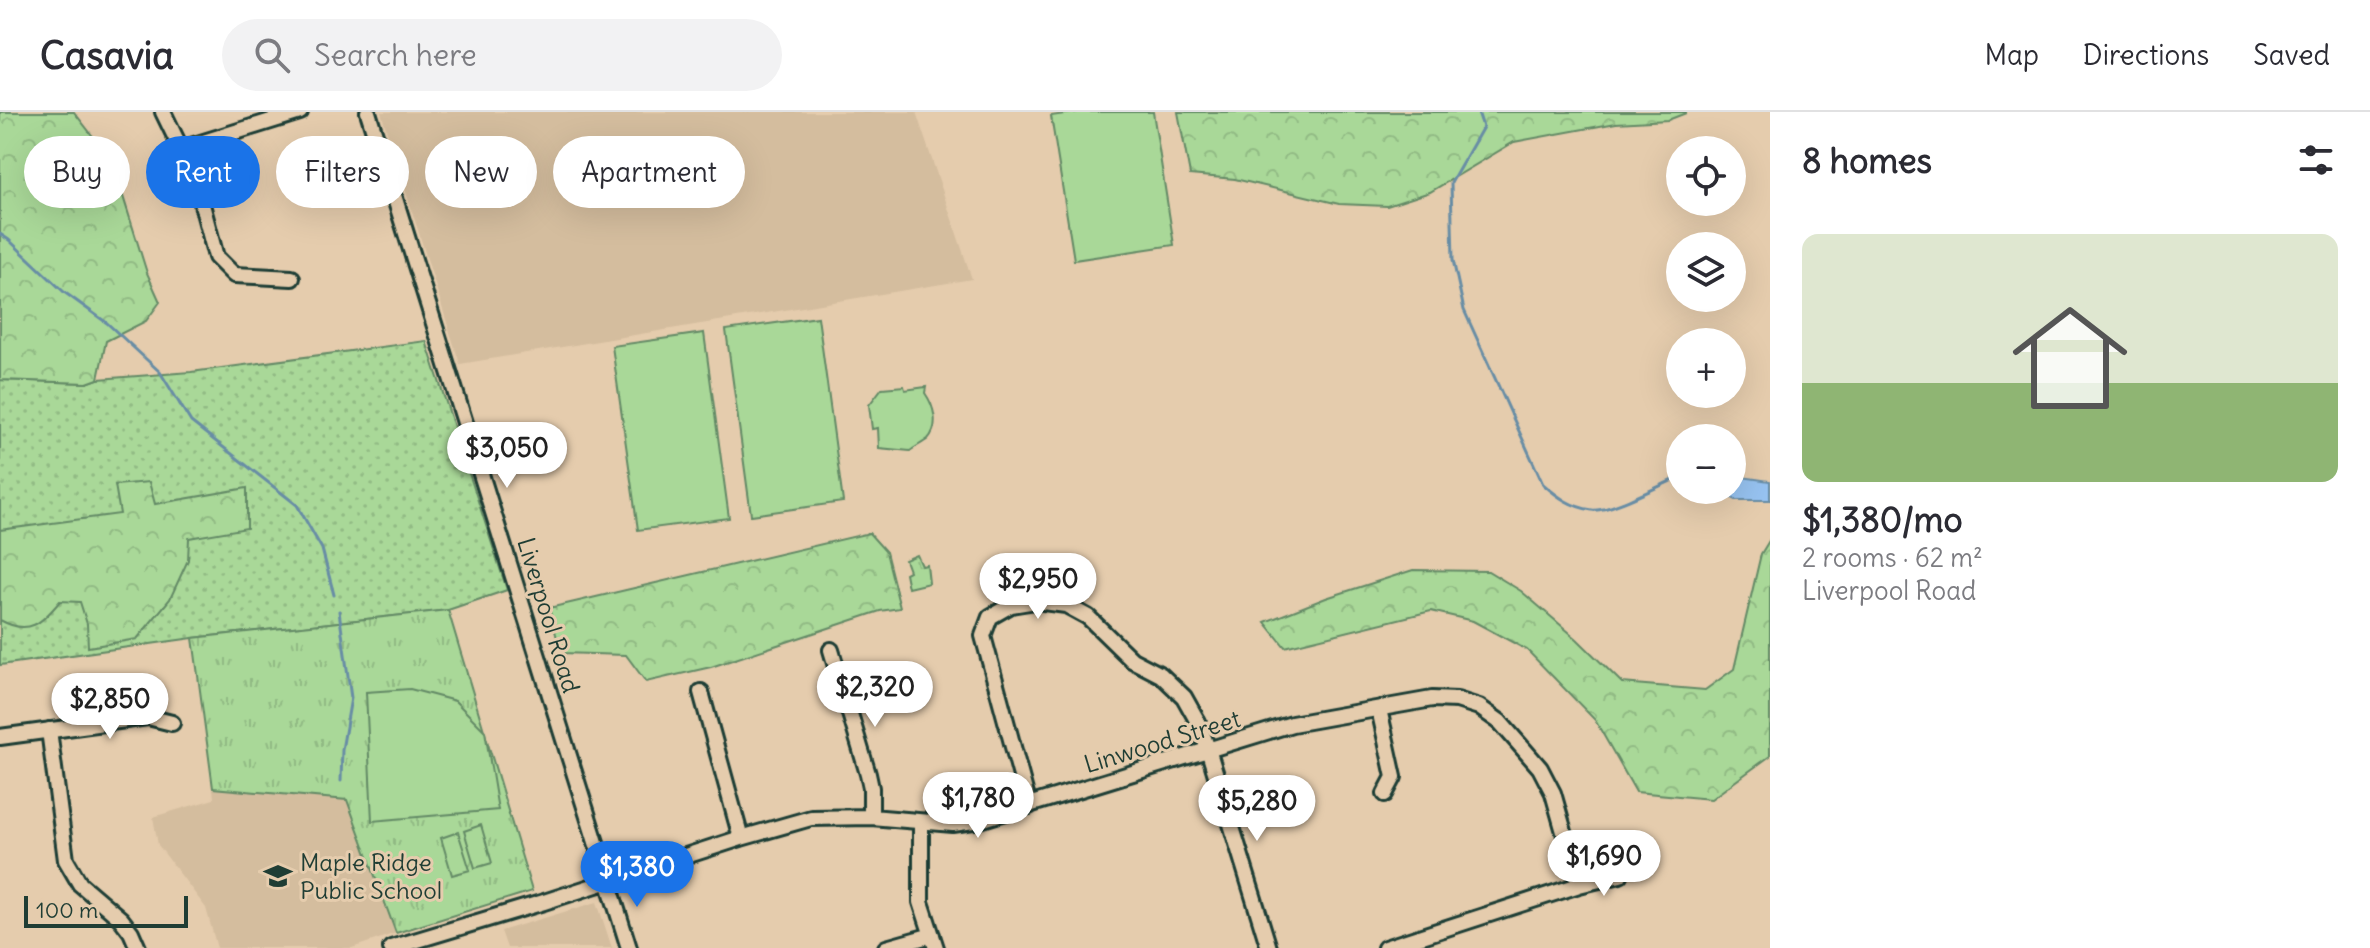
<!DOCTYPE html>
<meta charset="utf-8">
<style>
body{margin:0;font-family:Delius,sans-serif;background:#f2f2f3;color:#2b2b33;height:100vh;display:flex;flex-direction:column;font-size:30px;white-space:nowrap}
*{box-sizing:border-box;margin:0}
p{font-size:26px;color:#7c7c81}
.icon{flex:none;width:44px;height:44px;fill:none;stroke:currentColor;stroke-width:2;stroke-linecap:round;stroke-linejoin:round}
.map{position:relative;flex:1;overflow:hidden}
.details{display:flex;flex-direction:column;background:#fff;width:600px}
.details>*{flex:none}
.hud{position:absolute;left:24px;top:24px;width:760px;height:72px;display:flex;gap:16px}
.fabs{position:absolute;left:1666px;top:24px;display:grid;gap:16px}
.fabs a{display:grid;place-items:center;width:80px;height:80px;border-radius:50%;background:#fff;box-shadow:0 8px 32px #0002;font-size:40px}
.scale{position:absolute;left:24px;bottom:20px;width:164px;box-sizing:border-box;padding-left:8px;border:4px solid #1f3d34;border-top:0;font-size:22px;line-height:28px;white-space:nowrap;color:#1f3d34;-webkit-text-stroke:6px #e5ccad;paint-order:stroke}
.price{position:absolute;translate:-50% -68px;padding:0 18px;border-radius:28px;background:#fff;color:#222;font-size:26px;line-height:52px;filter:drop-shadow(0 2px 4px #0008)}
.price::after{content:'';position:absolute;left:50%;top:48px;width:24px;height:18px;margin-left:-12px;background:inherit;clip-path:polygon(0 0,100% 0,50% 100%)}
.price.current{background:#1a73e8;color:#fff}
ul{padding:0;list-style:none}
li{display:grid;align-content:center;gap:16px;height:424px;padding:0 32px}
li span{display:grid;place-items:center;height:248px;border-radius:16px;color:#555}
li>.icon{margin-inline-start:auto}
span .icon{width:144px;height:144px;fill:#fffc;stroke-width:1}
li b{font-size:34px}
h2{display:flex;justify-content:space-between;align-items:center;height:96px;padding:0 32px;font-size:34px}
.pill{padding:0 28px;border-radius:36px;background:#fff;box-shadow:0 8px 32px #0002;font-size:28px;line-height:72px}
.pill.current{background:#1a73e8;color:#fff}
header{display:flex;align-items:center;gap:48px;box-sizing:border-box;height:112px;padding:0 40px;background:#fff;border-bottom:2px solid #e1e1e2}
header strong{font-size:38px}
nav{display:flex;gap:44px;margin-inline-start:auto;font-size:28px}
.search{width:560px;height:72px;background:#f2f2f3;display:flex;align-items:center;gap:20px;box-sizing:border-box;padding:0 28px;border-radius:44px;color:#7c7c81;font-size:30px}
main{display:flex;flex:1;min-height:0}
.map>svg:first-child{display:block}
.built{fill:#d4bd9e}
.grass{fill:url(#grass-dots);stroke:#648a66;stroke-width:2}
.forest{fill:url(#forest-crowns);stroke:#648a66;stroke-width:2}
.park{fill:url(#park-tufts);stroke:#648a66;stroke-width:2}
.pitch{fill:#a9d898;stroke:#648a66;stroke-width:2}
.water{fill:#97c3f1;stroke:#678da5;stroke-width:2}
.lines{fill:none;stroke-linecap:round;stroke-linejoin:round}
.stream{stroke:#678da5;stroke-width:3}
.minor-casing{stroke:#1f3d34;stroke-width:20}
.minor{stroke:#e5ccad;stroke-width:14}
.labels{text-anchor:middle;dominant-baseline:central;stroke-width:6;stroke-linejoin:round;paint-order:stroke}
.street-label{font-size:24px;fill:#1f3d34;stroke:#e5ccad}
.poi-label{font-size:24px;fill:#1f3d34;stroke:#e5ccad;text-anchor:start}
</style>
<header>
<strong>Casavia</strong>
<div class="search"><svg class="icon" aria-label="search" viewBox="0 0 24 24"><circle cx="10" cy="10" r="6"/><path d="M15 15l6 6"/></svg>Search here</div>
<nav><a>Map</a><a>Directions</a><a>Saved</a></nav>
</header>
<main>
<div class="map">
<svg width="1770" height="836" viewBox="0 0 1770 836">
<defs>
<pattern id="grass-dots" width="8" height="8" patternUnits="userSpaceOnUse" patternTransform="scale(2)"><rect width="8" height="8" fill="#a9d898"/><path d="M2 2h.1M6 6h.1" fill="none" stroke="#91ba84" stroke-width="1.8" stroke-linecap="round"/></pattern>
<pattern id="forest-crowns" width="20" height="18" patternUnits="userSpaceOnUse" patternTransform="scale(2)"><rect width="20" height="18" fill="#a9d898"/><path d="M2 6a3 3 0 1 1 6 0M12 15a3 3 0 1 1 6 0" fill="none" stroke="#91ba84"/></pattern>
<pattern id="park-tufts" width="24" height="20" patternUnits="userSpaceOnUse" patternTransform="scale(2)"><rect width="24" height="20" fill="#a9d898"/><path d="M3 7l-1-3M5 7V3M7 7l1-3M15 17l-1-3M17 17v-4M19 17l1-3" fill="none" stroke="#91ba84"/></pattern>
</defs>
<rect width="100%" height="100%" fill="#e5ccad"/>
<filter id="ink" filterUnits="userSpaceOnUse"><feTurbulence type="fractalNoise" baseFrequency=".0125" numOctaves="2"/><feDisplacementMap in="SourceGraphic" scale="16" xChannelSelector="R" yChannelSelector="G"/><feConvolveMatrix kernelMatrix="1 2 1 2 8 2 1 2 1" color-interpolation-filters="sRGB"/></filter>
<g filter="url(#ink)">
<!-- built -->
<path class="built" d="M 381,0 L 916,0 L 972,167 L 460,252 Z
M 213,676 L 347,688 L 396,821 L 352,836 L 217,836 L 206,796 L 158,733 L 153,705 L 214,687 Z
M 597,790 L 612,836 L 507,836 L 501,819 Z"/>
<!-- grass -->
<path class="grass" d="M 426,229 L 507,478 L 448,498 L 193,526 L 0,553 L 0,268 L 87,271 L 98,267 L 191,260 Z"/>
<!-- forest -->
<path class="forest" d="M 0,0 L 74,0 L 112,49 L 147,161 L 160,190 L 146,209 L 106,229 L 98,267 L 87,271 L 0,268 Z
M 1178,0 L 1686,0 L 1686,1 L 1668,8 L 1616,11 L 1514,30 L 1430,80 L 1387,94 L 1339,92 L 1235,67 L 1190,63 Z
M 149,370 L 155,392 L 247,376 L 247,416 L 189,426 L 188,448 L 170,487 L 137,527 L 88,535 L 87,512 L 80,490 L 60,489 C 42,511 29,524 0,508 L 0,418 L 120,402 L 115,373 Z
M 869,421 L 886,440 L 900,496 L 880,499 L 711,555 L 646,570 L 626,543 L 561,541 L 549,496 Z
M 1770,427 L 1770,644 L 1711,687 L 1636,680 L 1595,608 L 1527,538 L 1473,509 L 1431,499 L 1285,535 L 1265,510 L 1326,486 L 1413,458 L 1488,459 L 1521,479 L 1577,527 L 1622,571 L 1705,578 L 1734,557 L 1761,442 Z"/>
<!-- park -->
<path class="park" d="M 917,443 L 922,454 L 927,453 L 929,471 L 908,476 L 905,461 L 909,459 L 905,448 Z
M 448,498 L 532,779 L 396,821 L 347,688 L 213,676 L 193,526 Z"/>
<!-- pitch -->
<path class="pitch" d="M 1078,0 L 1153,0 L 1174,133 L 1074,148 L 1051,4 Z
M 818,205 L 843,390 L 751,403 L 726,218 Z
M 704,221 L 729,406 L 638,418 L 612,234 Z
M 904,274 L 905,278 L 926,275 L 925,281 C 934,294 940,314 928,327 C 923,331 915,335 910,339 L 879,336 L 878,316 L 872,317 L 869,293 L 882,276 Z
M 410,577 L 455,589 L 485,619 L 498,698 L 372,709 L 366,580 Z
M 481,713 L 492,751 L 475,756 L 464,719 Z
M 458,720 L 470,758 L 452,763 L 441,726 Z"/>
<!-- water -->
<path class="water" d="M 1735,364 L 1770,369 L 1770,388 L 1736,388 L 1721,380 L 1722,378 L 1732,378 L 1732,365 Z"/>
<g class="lines">
<!-- stream -->
<path class="stream" d="M 1478,0 L 1483,15 L 1451,71 L 1453,148 L 1464,198 L 1543,372 C 1558,385 1571,395 1592,398 C 1608,401 1662,372 1680,365
M 0,122 L 9,128 L 64,180 L 107,211 L 160,260 L 191,310 L 297,393 L 322,437 L 334,483
M 339,499 L 351,586 L 342,638 L 341,669"/>
<defs>
<path id="minor" d="M 163,0 L 195,66 L 216,145 L 234,163 L 292,166
M 368,0 L 629,836
M 181,37 L 300,0
M 831,538 L 868,662 L 871,676 L 871,705
M 701,580 L 741,726
M 1379,597 L 1394,665 L 1385,682
M 49,618 L 66,748 L 80,772 L 121,807 L 131,820 L 138,836
M 0,625 L 148,605 L 172,611
M 1029,694 L 983,524 L 990,505 L 1011,493 L 1036,489 L 1066,493 L 1088,505 L 1132,548 L 1161,563 L 1184,585 L 1198,610 L 1208,637 L 1269,836
M 921,710 L 921,790 L 936,836
M 391,836 L 544,790 L 741,726 L 811,706 L 871,705 L 953,712 L 980,708 L 1292,612 L 1432,587 L 1457,588 L 1479,595 L 1500,610 L 1540,656 L 1553,681 L 1579,773
M 886,836 L 932,823
M 1385,836 L 1579,773 L 1620,763"/>
</defs>
<!-- minor casing -->
<use href="#minor" class="minor-casing"/>
<!-- minor -->
<use href="#minor" class="minor"/>
</g>
</g>
<!-- icons -->
<defs>
<symbol id="school-bare" viewBox="-9 -9 18 18"><path d="M0-5L7-2L0 1L-7-2ZM-4 1L0 2.5L4 1V4Q0 6-4 4Z" fill="#1f3d34" stroke="#e5ccad" stroke-width="2.5" paint-order="stroke"/></symbol>
</defs>
<g fill-rule="evenodd">
<use href="#school-bare" x="258" y="744" width="40" height="40"/>
</g>
<g class="labels">
<!-- street labels -->
<g class="street-label">
<text transform="translate(549 503) rotate(73)">Liverpool Road</text>
<text transform="translate(1162 629) rotate(-17)">Linwood Street</text>
</g>
<!-- poi labels -->
<g class="poi-label">
<text x="300" y="750">Maple Ridge<tspan x="300" dy="28">Public School</tspan></text>
</g>
</g>
</svg>
<div class="fabs">
<a><svg class="icon" aria-label="locate" viewBox="0 0 24 24"><circle cx="12" cy="12" r="6"/><path d="M12 2v4M12 18v4M2 12h4M18 12h4"/></svg></a>
<a><svg class="icon" aria-label="layers" viewBox="0 0 24 24"><path d="M12 4l9 5-9 5-9-5zM3 14l9 5 9-5"/></svg></a>
<a>+</a>
<a>−</a>
</div>
<div class="scale">100 m</div>
<b class="price" style="left:507px;top:378px">$3,050</b>
<b class="price" style="left:1038px;top:509px">$2,950</b>
<b class="price" style="left:875px;top:617px">$2,320</b>
<b class="price" style="left:110px;top:629px">$2,850</b>
<b class="price" style="left:978px;top:728px">$1,780</b>
<b class="price" style="left:1257px;top:731px">$5,280</b>
<b class="price" style="left:1604px;top:786px">$1,690</b>
<b class="price current" style="left:637px;top:797px">$1,380</b>
<div class="hud">
<a class="pill">Buy</a>
<a class="pill current">Rent</a>
<a class="pill">Filters</a>
<a class="pill">New</a>
<a class="pill">Apartment</a>
</div>
</div>
<section class="details">
<h2>8 homes<svg class="icon" aria-label="filters" viewBox="0 0 24 24"><path d="M4 7h16M4 17h16"/><circle cx="9" cy="7" r="2"/><circle cx="15" cy="17" r="2"/></svg></h2>
<ul>
<li><span style="background:linear-gradient(#dfe7d0 60%,#8fb573 0)"><svg class="icon" aria-label="home" viewBox="0 0 24 24"><path d="M3 11l9-7 9 7M6 9v11h12V9"/></svg></span><div><b>$1,380/mo</b><p>2 rooms · 62 m²</p><p>Liverpool Road</p></div></li>
</ul>
</section>
</main>
